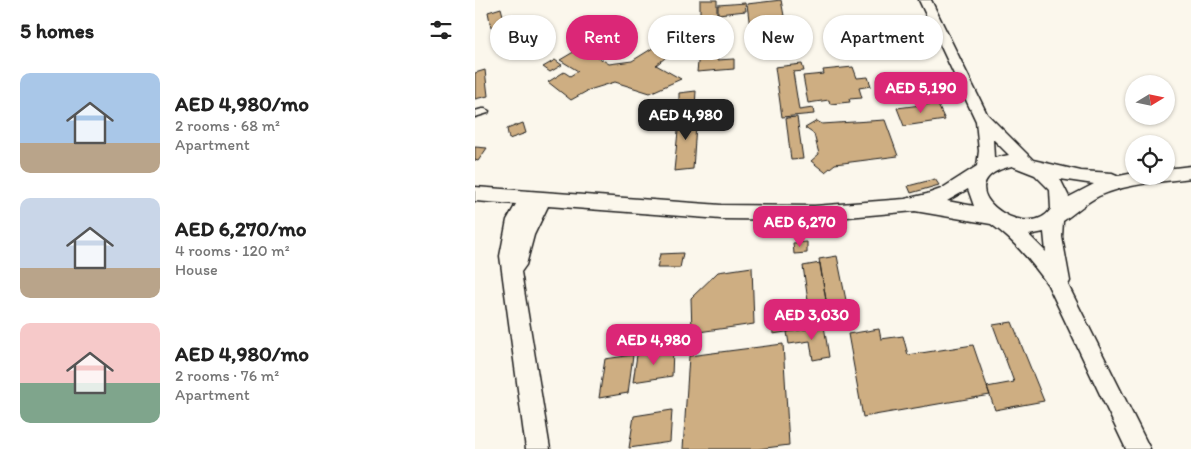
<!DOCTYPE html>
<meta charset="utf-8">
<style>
body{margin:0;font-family:Itim,sans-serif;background:#f6f6f6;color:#222;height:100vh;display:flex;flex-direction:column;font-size:19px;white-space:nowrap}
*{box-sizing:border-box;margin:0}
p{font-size:16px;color:#767676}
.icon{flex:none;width:28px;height:28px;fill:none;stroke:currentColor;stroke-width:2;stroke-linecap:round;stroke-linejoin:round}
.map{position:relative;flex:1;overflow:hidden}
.drawer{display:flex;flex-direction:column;background:#fff;width:475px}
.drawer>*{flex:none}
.top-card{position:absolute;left:15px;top:15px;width:475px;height:45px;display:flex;gap:10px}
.needle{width:32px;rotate:80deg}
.buttons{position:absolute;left:650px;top:75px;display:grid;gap:10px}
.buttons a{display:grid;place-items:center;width:50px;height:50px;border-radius:50%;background:#fff;box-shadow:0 1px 4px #0004;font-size:25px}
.price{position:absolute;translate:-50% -42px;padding:0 11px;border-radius:10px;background:#db2777;color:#fff;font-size:16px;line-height:32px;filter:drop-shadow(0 1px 2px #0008)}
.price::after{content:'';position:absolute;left:50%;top:30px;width:15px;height:11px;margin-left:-8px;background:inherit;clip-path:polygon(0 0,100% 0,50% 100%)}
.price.current{background:#222;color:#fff}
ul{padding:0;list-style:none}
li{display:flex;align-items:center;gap:15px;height:125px;padding:0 20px}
li span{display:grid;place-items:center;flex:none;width:140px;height:100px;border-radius:10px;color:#555}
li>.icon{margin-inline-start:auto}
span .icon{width:60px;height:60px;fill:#fffc;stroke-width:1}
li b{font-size:21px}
h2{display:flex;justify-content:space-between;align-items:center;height:60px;padding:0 20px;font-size:21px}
.tag{padding:0 18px;border-radius:22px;background:#fff;box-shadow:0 1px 4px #0004;font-size:18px;line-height:45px}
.tag.current{background:#db2777;color:#fff}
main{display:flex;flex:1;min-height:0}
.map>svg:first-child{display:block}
.building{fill:#ceae82;stroke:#1c1c1c}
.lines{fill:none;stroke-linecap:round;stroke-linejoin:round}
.service-casing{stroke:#1c1c1c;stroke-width:3}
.minor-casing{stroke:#1c1c1c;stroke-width:3}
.service{fill:#fbf7ec;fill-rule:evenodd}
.minor{fill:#fbf7ec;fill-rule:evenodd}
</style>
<main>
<section class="drawer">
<h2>5 homes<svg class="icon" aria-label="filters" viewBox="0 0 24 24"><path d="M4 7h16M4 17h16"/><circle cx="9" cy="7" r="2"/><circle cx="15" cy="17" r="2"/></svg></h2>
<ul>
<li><span style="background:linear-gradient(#a9c7e8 70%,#b9a48a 0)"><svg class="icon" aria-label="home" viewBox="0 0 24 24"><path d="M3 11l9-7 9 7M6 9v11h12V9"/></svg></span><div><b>AED 4,980/mo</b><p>2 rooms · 68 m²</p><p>Apartment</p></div></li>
<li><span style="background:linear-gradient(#c9d6e8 70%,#b9a48a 0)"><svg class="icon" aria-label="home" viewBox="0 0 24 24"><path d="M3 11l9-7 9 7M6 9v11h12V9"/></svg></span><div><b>AED 6,270/mo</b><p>4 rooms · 120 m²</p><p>House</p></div></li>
<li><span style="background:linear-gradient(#f6c9c9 60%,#7fa58c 0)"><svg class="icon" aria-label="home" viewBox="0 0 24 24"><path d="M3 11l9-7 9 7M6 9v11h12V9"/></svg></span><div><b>AED 4,980/mo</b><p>2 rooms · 76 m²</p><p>Apartment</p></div></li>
</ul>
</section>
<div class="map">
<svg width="716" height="449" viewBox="0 0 716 449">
<rect width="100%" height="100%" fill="#fbf7ec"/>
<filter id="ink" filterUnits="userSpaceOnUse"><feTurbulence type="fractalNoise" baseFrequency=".02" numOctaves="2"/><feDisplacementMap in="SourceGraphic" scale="10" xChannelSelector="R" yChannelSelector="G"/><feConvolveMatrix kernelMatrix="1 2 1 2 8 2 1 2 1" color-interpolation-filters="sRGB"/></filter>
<g filter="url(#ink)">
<!-- building -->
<path class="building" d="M 225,0 L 242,0 L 242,16 L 225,17 Z
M 306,0 L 310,21 L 317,21 L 318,26 L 314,26 L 315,33 L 310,34 L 311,41 L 277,44 L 272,4 Z
M 270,3 L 271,11 L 243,14 L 243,5 Z
M 26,8 L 30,23 L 16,27 L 13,12 Z
M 400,30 L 410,33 L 405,41 L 395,38 Z
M 242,41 L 242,60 L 259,59 L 259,69 L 222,72 L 225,43 Z
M 181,46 L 194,55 L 181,65 L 206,79 L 175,93 L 140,82 L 114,90 L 96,100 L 73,82 L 89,72 L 95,76 L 103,71 L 85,60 L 107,47 L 134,64 L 157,61 Z
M 80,60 L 87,65 L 75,72 L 68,67 Z
M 327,64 L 329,71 L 318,72 L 324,110 L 338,108 L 339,114 L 307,117 L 300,67 Z
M 378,67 L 382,78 L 393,77 L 396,86 L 384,88 L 387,98 L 374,99 L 375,102 L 355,104 L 354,100 L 333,103 L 328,76 L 349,74 L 348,70 Z
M 10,70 L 13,96 L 0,99 L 0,73 Z
M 221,91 L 220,107 L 204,109 L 204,93 Z
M 462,103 L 470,120 L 429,126 L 422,108 Z
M 222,110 L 218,169 L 199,171 L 205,111 Z
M 322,117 L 328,159 L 316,160 L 311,118 Z
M 410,120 L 423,156 L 360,164 L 350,172 L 336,161 L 344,154 L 339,134 L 330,128 L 342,121 L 347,124 Z
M 48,123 L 51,133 L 34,139 L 32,129 Z
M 0,147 L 12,148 L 3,161 L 0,160 Z
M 460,179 L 464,185 L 436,193 L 433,186 Z
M 332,242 L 332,253 L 319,254 L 318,243 Z
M 208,253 L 205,268 L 182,268 L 185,254 Z
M 362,256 L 374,315 L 354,318 L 344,259 Z
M 345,263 L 355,325 L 298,334 L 297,314 L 334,308 L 328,266 Z
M 277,267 L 279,324 L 217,333 L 216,298 L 243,272 Z
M 537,322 L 569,401 L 520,410 L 512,387 L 539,382 L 518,325 Z
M 349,326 L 354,357 L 338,360 L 335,341 L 314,344 L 312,332 Z
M 404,329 L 406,339 L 428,336 L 433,355 L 498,345 L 515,395 L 388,417 L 373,334 Z
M 308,344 L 314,445 L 283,449 L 208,449 L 214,356 Z
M 198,349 L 197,376 L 158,382 L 162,355 Z
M 158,355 L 153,393 L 124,398 L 130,359 Z
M 197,410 L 195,442 L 154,448 L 159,416 Z"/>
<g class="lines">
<defs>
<path id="service" d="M 7,109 L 10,109 L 14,111 L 13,113 L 0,117 L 0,111 Z"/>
<path id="minor" d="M 444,0 L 456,0 L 512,114 L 558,160 L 606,171 L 637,173 L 644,176 L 659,173 L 659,176 L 691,176 L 691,169 L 716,166 L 716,178 C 685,182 653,183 624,196 C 610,203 600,213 588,221 L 587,237 L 595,281 L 593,285 L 675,449 L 651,449 L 573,285 C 557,262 539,240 516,224 L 440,211 L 339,220 L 246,219 L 73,206 L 59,235 L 51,265 L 46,272 L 75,449 L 51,449 L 25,256 L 32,220 L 41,204 L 0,201 L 0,187 L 246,205 L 339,206 L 430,199 L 452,194 L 466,189 L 502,166 L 504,151 L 501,121 ZM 518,139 L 534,155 L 519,158 ZM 537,166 L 560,175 L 575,190 L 576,209 C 550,246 466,182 537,166 ZM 585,179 L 619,184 L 594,197 ZM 493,189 L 499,206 L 472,201 ZM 569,232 L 571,252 L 554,235 Z"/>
</defs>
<!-- service casing -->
<use href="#service" class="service-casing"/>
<!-- minor casing -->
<use href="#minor" class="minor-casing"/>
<!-- service -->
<use href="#service" class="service"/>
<!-- minor -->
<use href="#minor" class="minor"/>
</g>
</g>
</svg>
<div class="buttons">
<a><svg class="needle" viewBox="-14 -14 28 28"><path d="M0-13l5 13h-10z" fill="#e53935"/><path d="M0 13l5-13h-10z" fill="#767676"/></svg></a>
<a><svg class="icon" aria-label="locate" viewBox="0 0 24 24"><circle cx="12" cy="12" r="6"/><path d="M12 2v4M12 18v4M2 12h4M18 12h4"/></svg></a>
</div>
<b class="price" style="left:446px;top:114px">AED 5,190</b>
<b class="price current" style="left:211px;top:141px">AED 4,980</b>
<b class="price" style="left:325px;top:248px">AED 6,270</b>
<b class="price" style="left:337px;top:341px">AED 3,030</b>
<b class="price" style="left:179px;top:366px">AED 4,980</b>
<div class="top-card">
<a class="tag">Buy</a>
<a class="tag current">Rent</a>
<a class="tag">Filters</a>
<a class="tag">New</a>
<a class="tag">Apartment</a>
</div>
</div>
</main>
